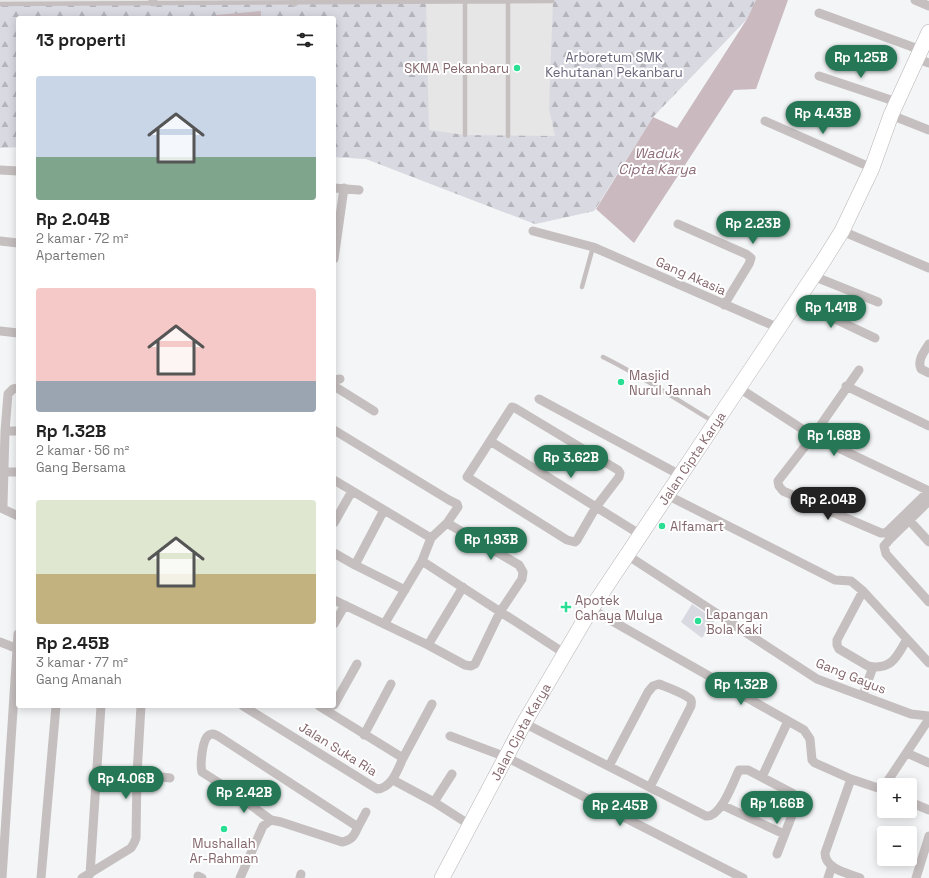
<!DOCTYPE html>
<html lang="id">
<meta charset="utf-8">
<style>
body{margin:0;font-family:"Space Grotesk",sans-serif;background:#f2f2f2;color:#222;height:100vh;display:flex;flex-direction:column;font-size:15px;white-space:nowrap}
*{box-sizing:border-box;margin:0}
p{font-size:13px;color:#767676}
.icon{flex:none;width:22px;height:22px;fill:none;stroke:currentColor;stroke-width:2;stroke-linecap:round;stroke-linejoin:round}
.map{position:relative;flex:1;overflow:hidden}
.sheet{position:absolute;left:16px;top:16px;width:320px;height:692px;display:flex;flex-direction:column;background:#fff;border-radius:4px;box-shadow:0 2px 10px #0003}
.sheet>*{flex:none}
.buttons{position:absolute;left:877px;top:778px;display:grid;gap:8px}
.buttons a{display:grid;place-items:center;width:40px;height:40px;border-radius:4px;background:#fff;box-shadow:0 2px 10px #0003;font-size:20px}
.price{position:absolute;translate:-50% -34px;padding:0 9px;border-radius:14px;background:#267755;color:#fff;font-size:13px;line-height:26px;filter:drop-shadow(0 1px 2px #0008)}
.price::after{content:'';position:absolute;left:50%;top:24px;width:12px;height:9px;margin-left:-6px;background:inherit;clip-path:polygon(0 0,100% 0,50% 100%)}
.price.active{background:#222;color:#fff}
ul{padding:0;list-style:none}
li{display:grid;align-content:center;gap:8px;height:212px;padding:0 20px}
li span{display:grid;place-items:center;height:124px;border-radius:4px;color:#555}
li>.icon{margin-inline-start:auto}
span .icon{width:72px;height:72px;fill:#fffc;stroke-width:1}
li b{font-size:17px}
h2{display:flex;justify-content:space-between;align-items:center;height:48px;padding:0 20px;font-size:17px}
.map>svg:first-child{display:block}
.built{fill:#e6e6e7}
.grass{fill:#d9d9e2}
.forest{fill:url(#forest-firs)}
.water{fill:#cabac0}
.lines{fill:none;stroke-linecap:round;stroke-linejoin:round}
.primary-casing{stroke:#bab2b4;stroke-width:16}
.lane{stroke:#c6bfc0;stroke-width:4.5}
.street{stroke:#c6bfc0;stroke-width:9}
.primary{stroke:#fff;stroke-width:15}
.poi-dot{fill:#2adf93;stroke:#fff;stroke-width:1.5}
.labels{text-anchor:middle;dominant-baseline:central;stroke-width:4;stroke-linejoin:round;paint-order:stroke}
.park-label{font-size:13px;fill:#68647a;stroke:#fff}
.poi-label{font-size:13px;fill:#83666c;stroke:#fff;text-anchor:start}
.street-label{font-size:13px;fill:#83666c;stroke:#fff}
.water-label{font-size:14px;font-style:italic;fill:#8d6b78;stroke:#fff}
</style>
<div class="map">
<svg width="929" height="878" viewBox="0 0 929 878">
<defs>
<pattern id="forest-firs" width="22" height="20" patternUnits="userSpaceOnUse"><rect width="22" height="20" fill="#d9d9e2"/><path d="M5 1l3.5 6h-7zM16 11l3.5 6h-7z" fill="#b5b4bb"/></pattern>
</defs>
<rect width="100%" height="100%" fill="#f3f5f6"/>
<!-- built -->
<path class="built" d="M 0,0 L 756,0 L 747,19 L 653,117 L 594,211 L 535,224 L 366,159 L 334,157 L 334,18 L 18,18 L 18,147 L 0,148 Z"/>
<!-- grass -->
<path class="grass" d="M 692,604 L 715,620 L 702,638 L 681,622 Z"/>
<!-- forest -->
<path class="forest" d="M 553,0 L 756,0 L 747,19 L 653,117 L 594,211 L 535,224 L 366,159 L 334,157 L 334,18 L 18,18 L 18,147 L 0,148 L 0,4 L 426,1 L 429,130 L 465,135 L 555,136 L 549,109 Z"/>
<!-- water -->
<path class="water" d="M 756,0 L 788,0 L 756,89 L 734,90 L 634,243 L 596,209 L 653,117 L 677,128 L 747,19 Z
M 261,11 L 261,18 L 216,18 L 216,15 Z"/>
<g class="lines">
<defs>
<g id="primary">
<path id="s1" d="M 442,878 L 524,723 L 591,609 L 822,263 L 842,231 L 872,168 L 891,115 L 929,32"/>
</g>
</defs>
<!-- primary casing -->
<use href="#primary" class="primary-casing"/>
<!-- lane -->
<path class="lane" d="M 465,1 L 465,135
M 508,1 L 508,136
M 0,4 L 552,1
M 582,287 L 593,247
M 603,357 C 642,376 677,400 714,422"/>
<!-- street -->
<path class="street" d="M 153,0 L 153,2
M 915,0 L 929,6
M 294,2 L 294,0
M 819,13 L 921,50
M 917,59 L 929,63
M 819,76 L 897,102
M 891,115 L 929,130
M 765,121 L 872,168
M 0,170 L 18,171
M 334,188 L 359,190
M 678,224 L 746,254 L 751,258 L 749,264 L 724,305
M 533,231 L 593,247 L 779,328
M 842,231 L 929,268
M 0,241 L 18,243
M 334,259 L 344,188
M 813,276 L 878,302
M 797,301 L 875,338
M 0,331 L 18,333
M 929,344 C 924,352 917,360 921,369 L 929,373
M 334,380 L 340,379
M 334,386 L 374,411
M 846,386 L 929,426
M 18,388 L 13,389 L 8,394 L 5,431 L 3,505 L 1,508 L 18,516
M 739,388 L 813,436 L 929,491 L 889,530 L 885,533 L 881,533 L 783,491 L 779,486 L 778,481 L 813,436 L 859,370
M 539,399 L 680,475
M 512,407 L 515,408 L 618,470 L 620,473 L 619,477 L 596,507 L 577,540 L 575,542 L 567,540 L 467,477 Z
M 334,430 L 449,500 L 457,504 L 458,507 L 447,523
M 5,431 L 18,431
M 490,441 L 641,535
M 4,472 L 18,472
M 334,480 L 431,538
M 667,495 L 835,580 L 851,581 L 863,591 L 929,663
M 929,501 L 890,539 L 884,546 L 886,554 L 929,602
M 384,510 L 355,565 L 405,590
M 909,520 L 929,542
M 334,523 L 352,491
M 334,553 L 355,565
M 627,555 L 817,679 L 911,714 L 929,716
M 422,561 L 564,653
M 863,591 L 837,640 L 837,645 L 839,649 L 868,666 C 892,671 897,656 907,639
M 334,600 L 428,645 L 465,665 L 471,666 L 475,664 L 500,612 L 522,579 L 523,572 L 519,565 L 447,523 L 431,538 L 422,561 L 385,623
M 591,609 L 804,730 L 810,739 L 812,760 L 815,763 L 851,779 L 884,790
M 334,624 L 345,605
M 0,642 L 18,649
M 428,645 L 463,587
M 863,695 L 873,667
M 334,705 L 357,664
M 243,706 L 377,789 C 392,788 398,769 403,758 L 319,706
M 524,723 L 706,816 C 721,818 733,782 739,770 L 748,770 L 792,793 L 796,797 L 796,805 L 777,854
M 364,735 L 391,684
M 450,736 L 506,757 L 743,878
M 907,753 L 929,763
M 403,758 L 432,704
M 609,766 L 648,692 L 653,686 L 659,684 C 666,687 687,694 691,700 C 692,702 691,704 691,706 L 650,787
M 137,774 L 170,778
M 762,777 L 788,721
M 851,779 L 825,853 C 825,869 847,873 860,878
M 393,780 L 434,802 L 470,825
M 885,785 L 929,719
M 434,802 L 452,774
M 910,802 L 929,810
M 722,805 L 784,834
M 358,827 L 366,812
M 90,874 L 101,706
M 198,876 L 202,878
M 2,878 L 18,634
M 41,878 L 56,706
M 82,878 L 131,848 L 134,843 L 136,838 L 137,774 L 141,706
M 240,878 L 263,826 L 271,820 L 281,822 L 342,842 C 352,840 354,836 358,827 L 218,736 C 214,734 212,733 209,735 C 202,739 200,765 202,772 L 230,790 L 271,820
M 300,878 L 301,874
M 828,878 L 832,866
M 916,878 L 929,836"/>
<!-- primary -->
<use href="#primary" class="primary"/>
</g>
<!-- markers -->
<g class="poi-dot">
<circle cx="517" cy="68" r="4"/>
<circle cx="621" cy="382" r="4"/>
<circle cx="662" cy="526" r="4"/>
<path d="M564 601h4v4h4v4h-4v4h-4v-4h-4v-4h4z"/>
<circle cx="698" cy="621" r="4"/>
<circle cx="224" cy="829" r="4"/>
</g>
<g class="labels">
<!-- park labels -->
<g class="park-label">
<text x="614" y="57">Arboretum SMK<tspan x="614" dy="15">Kehutanan Pekanbaru</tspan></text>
</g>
<!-- poi labels -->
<g class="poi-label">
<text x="509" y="68" text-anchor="end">SKMA Pekanbaru</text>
<text x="629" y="375">Masjid<tspan x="629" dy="15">Nurul Jannah</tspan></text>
<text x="670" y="526">Alfamart</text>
<text x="575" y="600">Apotek<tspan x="575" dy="15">Cahaya Mulya</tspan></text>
<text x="706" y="614">Lapangan<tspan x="706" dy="15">Bola Kaki</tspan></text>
<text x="224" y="843" text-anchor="middle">Mushallah<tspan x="224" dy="15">Ar-Rahman</tspan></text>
</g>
<!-- street labels -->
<g class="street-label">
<text transform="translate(691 276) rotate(24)">Gang Akasia</text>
<text stroke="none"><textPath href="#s1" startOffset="489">Jalan Cipta Karya</textPath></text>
<text transform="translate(851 676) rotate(22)">Gang Gayus</text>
<text stroke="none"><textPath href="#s1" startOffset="166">Jalan Cipta Karya</textPath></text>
<text transform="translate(338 749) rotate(32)">Jalan Suka Ria</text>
</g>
<!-- water labels -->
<g class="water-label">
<text x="657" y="153">Waduk<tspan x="657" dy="16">Cipta Karya</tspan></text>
</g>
</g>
</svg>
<div class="buttons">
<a>+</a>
<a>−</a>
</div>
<b class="price" style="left:861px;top:79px">Rp 1.25B</b>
<b class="price" style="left:823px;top:135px">Rp 4.43B</b>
<b class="price" style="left:753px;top:245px">Rp 2.23B</b>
<b class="price" style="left:831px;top:329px">Rp 1.41B</b>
<b class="price" style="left:834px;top:457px">Rp 1.68B</b>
<b class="price" style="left:571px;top:479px">Rp 3.62B</b>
<b class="price active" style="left:828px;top:521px">Rp 2.04B</b>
<b class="price" style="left:491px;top:561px">Rp 1.93B</b>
<b class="price" style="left:741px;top:706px">Rp 1.32B</b>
<b class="price" style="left:126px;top:800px">Rp 4.06B</b>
<b class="price" style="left:244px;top:814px">Rp 2.42B</b>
<b class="price" style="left:777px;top:825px">Rp 1.66B</b>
<b class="price" style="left:620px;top:827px">Rp 2.45B</b>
<section class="sheet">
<h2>13 properti<svg class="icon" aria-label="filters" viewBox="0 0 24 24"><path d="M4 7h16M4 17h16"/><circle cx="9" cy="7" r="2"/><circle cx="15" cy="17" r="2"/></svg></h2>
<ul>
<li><span style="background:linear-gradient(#c9d6e8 65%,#7fa58c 0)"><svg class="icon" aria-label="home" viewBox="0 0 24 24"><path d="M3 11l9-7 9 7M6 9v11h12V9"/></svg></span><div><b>Rp 2.04B</b><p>2 kamar · 72 m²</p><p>Apartemen</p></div></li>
<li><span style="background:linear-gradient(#f6c9c9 75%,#9aa5b1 0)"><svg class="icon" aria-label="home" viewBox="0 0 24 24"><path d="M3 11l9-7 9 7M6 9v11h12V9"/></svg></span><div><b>Rp 1.32B</b><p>2 kamar · 56 m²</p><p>Gang Bersama</p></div></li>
<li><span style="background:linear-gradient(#dfe7d0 60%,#c2b280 0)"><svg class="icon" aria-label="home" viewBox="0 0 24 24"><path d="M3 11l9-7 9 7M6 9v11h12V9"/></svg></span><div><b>Rp 2.45B</b><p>3 kamar · 77 m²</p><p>Gang Amanah</p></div></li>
</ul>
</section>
</div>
